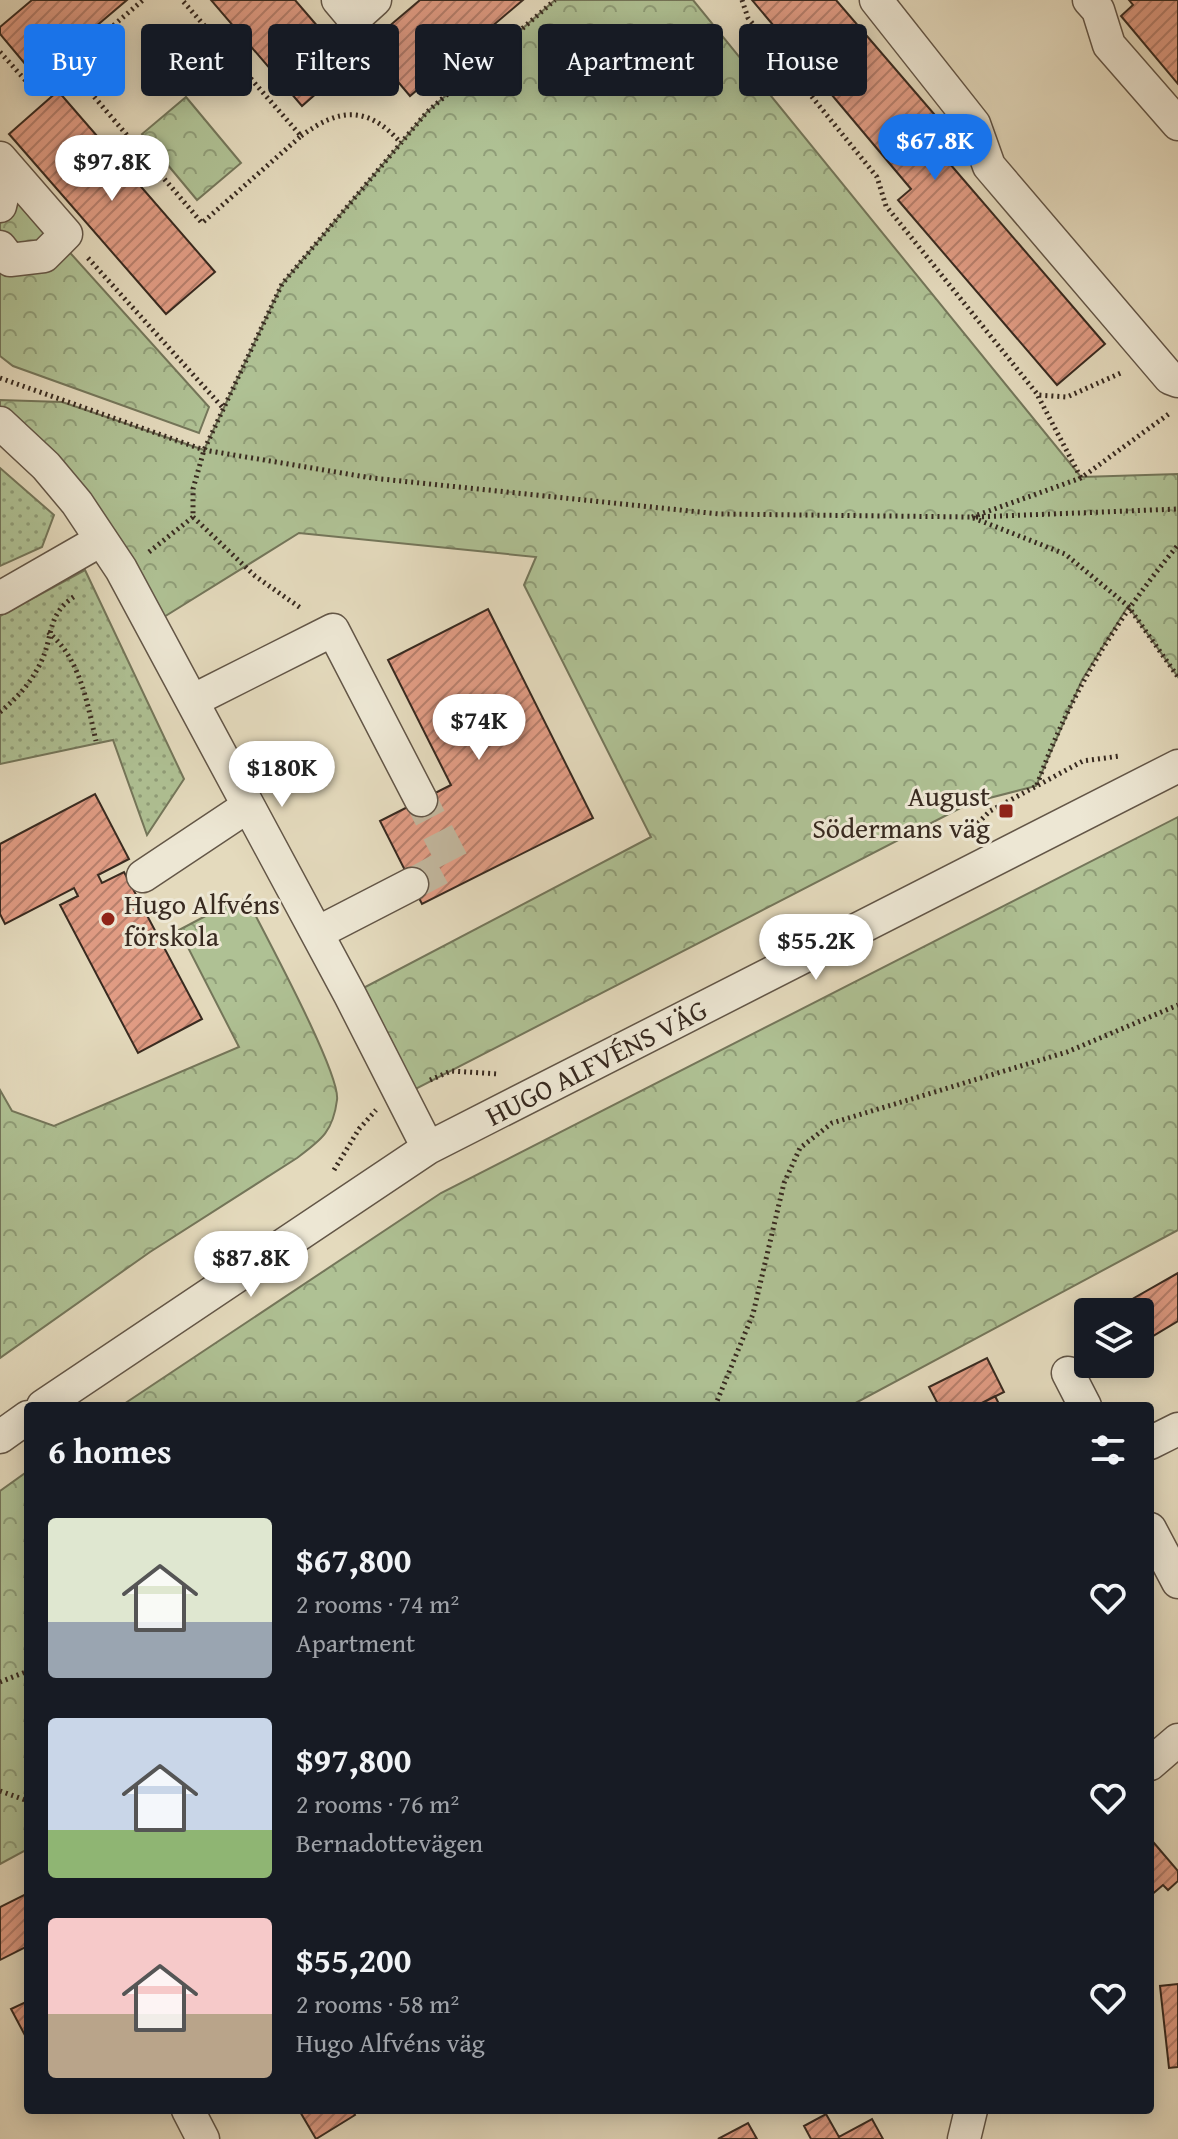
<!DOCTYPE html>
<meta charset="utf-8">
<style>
body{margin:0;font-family:"Gentium Book Plus",serif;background:#20242c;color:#f1f3f6;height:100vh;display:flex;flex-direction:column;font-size:30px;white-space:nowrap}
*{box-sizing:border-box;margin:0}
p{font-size:26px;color:#9ea1a6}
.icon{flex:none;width:44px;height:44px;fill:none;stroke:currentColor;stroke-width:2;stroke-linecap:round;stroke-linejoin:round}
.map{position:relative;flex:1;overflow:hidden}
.drawer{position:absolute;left:24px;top:1402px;width:1130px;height:712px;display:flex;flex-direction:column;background:#171b24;border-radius:8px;box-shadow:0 4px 20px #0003}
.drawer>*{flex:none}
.hud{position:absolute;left:24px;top:24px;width:1130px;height:72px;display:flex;gap:16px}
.buttons{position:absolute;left:1074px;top:1298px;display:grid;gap:16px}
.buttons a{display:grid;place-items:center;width:80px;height:80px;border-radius:8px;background:#171b24;box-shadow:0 4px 20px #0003;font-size:40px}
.price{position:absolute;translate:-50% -68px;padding:0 18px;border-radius:28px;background:#fff;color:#222;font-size:26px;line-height:52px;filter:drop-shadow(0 2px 4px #0008)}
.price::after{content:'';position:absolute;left:50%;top:48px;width:24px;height:18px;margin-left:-12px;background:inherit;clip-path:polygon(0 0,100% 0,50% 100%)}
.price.selected{background:#1a73e8;color:#fff}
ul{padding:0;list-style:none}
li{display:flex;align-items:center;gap:24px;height:200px;padding:0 24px}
li span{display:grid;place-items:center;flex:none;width:224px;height:160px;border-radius:8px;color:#555}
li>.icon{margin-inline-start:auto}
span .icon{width:96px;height:96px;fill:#fffc;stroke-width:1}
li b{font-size:34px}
h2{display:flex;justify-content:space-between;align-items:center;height:96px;padding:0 24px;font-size:34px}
.tag{padding:0 28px;border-radius:8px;background:#171b24;box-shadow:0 4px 20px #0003;font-size:28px;line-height:72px}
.tag.selected{background:#1a73e8;color:#fff}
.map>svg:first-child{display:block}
.grass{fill:url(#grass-dots);stroke:#74765a;stroke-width:2}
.forest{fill:url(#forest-crowns);stroke:#74765a;stroke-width:2}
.building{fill:url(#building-hatch);stroke:#382a20;stroke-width:2}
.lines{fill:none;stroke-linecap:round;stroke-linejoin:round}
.minor-tunnel{stroke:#c2b79e;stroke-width:32;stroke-dasharray:32 16;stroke-linecap:butt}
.minor-casing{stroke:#635647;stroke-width:35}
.path{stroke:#382a20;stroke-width:5;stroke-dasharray:2 4;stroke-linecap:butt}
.minor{stroke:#ede7d4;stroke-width:32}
.poi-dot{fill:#8f2418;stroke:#ede7d4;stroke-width:3}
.labels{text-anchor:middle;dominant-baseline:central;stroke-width:6;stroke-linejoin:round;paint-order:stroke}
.poi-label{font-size:28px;fill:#382a20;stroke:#ede7d4;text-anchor:end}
.street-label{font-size:28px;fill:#382a20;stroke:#ede7d4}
</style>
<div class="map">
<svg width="1178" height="2139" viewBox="0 0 1178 2139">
<defs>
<pattern id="grass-dots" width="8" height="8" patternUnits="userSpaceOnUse" patternTransform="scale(2)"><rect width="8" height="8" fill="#afc194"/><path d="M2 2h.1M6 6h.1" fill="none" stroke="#8f9d78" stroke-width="1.8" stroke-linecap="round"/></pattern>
<pattern id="forest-crowns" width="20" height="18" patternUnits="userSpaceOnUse" patternTransform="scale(2)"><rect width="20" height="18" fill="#afc194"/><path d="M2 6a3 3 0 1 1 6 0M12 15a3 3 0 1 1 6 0" fill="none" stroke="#8f9d78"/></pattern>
<pattern id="building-hatch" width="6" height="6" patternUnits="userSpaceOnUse" patternTransform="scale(2)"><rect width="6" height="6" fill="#e19c84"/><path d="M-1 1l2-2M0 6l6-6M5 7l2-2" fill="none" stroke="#b77f6c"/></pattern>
</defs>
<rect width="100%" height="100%" fill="#e4dabd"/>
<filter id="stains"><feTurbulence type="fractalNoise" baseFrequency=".0025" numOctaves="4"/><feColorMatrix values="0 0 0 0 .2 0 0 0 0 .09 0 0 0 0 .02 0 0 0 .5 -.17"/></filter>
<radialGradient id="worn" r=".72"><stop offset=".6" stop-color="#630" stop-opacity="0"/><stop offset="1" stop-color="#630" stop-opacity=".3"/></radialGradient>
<!-- grass -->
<path class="grass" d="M 0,468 L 54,515 L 42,547 L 0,566 Z
M 85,570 L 184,779 L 147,835 L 113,740 L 0,764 L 0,616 Z"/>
<!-- forest -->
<path class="forest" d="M 555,0 L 693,0 L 1081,477 L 1178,474 L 1178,677 L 1128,606 L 1082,680 L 1036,786 L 970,803 L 402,1096 L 350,995 L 651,837 L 524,585 L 536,557 L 299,533 L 151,625 L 0,423 L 0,400 L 62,402 L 204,450 L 282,284 L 427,112 Z
M 186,97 L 241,163 L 197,200 L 142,134 Z
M 0,175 L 209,407 L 199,433 L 13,366 L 0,356 Z
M 1178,817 L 1178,1230 L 850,1406 L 121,1406 L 441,1193 Z
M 247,899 C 263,931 341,1074 337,1100 C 333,1132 321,1140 297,1158 L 150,1252 L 0,1358 L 0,1090 L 12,1111 L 54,1126 L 239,1047 L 179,930 L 232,902 Z
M 28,1471 L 28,1849 L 0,1864 L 0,1491 Z"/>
<!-- building -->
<path class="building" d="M 32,0 L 127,0 L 36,77 L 0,34 L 0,27 Z
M 211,0 L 295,0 L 350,64 L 302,106 Z
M 420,0 L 523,0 L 410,96 L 367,45 Z
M 752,0 L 836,0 L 965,150 L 950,164 L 1105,344 L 1057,385 L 898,200 L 911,189 Z
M 1129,0 L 1178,0 L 1178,84 L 1121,16 L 1133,5 Z
M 58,91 L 215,272 L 166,314 L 9,134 Z
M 488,609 L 593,818 L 422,904 L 380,821 L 451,785 L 388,660 Z
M 95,794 L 129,859 L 98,875 L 102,883 L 124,872 L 202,1019 L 138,1053 L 60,905 L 78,896 L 74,888 L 5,924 L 0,914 L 0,844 Z
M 1178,1273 L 1178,1321 L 1148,1339 L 1140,1325 L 1140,1312 L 1133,1312 L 1127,1302 Z
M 987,1358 L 1004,1392 L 976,1406 L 939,1406 L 929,1387 Z
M 995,1396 L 1000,1406 L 976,1406 Z
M 1154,1843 L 1178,1871 L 1178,1881 L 1168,1890 L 1163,1885 L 1150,1896 L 1150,1847 Z
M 28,1893 L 28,1946 L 0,1960 L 0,1907 Z
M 1178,1984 L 1178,2067 L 1169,2068 L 1160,1986 Z
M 28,2001 L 28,2041 L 11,2009 Z
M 299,2110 L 352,2110 L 355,2115 L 316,2139 Z
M 826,2114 L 839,2137 L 872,2119 L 883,2139 L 811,2139 L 804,2126 Z
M 748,2123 L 757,2139 L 718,2139 Z"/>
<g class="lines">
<!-- minor-tunnel -->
<path class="minor-tunnel" d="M 412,884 L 453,862 L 421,800"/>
<defs>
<path id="minor" d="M 338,0 L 354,19 L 375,0
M 876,0 L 974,124 L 989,166 L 1170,378 L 1178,381
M 1089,0 L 1098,10 L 1109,45 L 1178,124
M 0,158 L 66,234 L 44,256 L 10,260 L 0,247
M 0,206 L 9,169
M 0,423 L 46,466 L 77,503 L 121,569 L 350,995 L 428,1148
M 0,598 L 101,540
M 192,701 L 333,630 L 421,800
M 143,876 L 248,806
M 317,933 L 412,884
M 1068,1373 L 1085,1406
M 43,1406 L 428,1148 L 1178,766
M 0,1437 L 28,1417
M 1150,1443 L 1178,1429
M 1150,1529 L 1178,1582
M 1150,1764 L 1178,1740
M 188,2110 L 203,2139
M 964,2139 L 971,2110"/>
</defs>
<!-- minor casing -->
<use href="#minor" class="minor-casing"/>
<!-- path -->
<path class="path" d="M 742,0 L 748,18 L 877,177 L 886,206 L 1038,395 L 1067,397 L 1123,372
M 0,52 L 36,92 L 143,0
M 67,65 L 202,223 L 301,136 L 182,0
M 301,136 C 339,108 367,105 401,143
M 88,258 L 224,409
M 0,378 L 204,450 L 372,478 L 719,514 L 971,517 L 1065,554 L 1128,606 L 1178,677
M 1038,396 L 1081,478
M 193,517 L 255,576 L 302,609
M 972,517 L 1081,478 L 1170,413
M 976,517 L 1178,509
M 149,552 L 193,517 L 193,489 L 204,450 L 282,284 L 427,112 L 555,0
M 48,632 C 80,658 87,702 96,741
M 0,712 C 17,698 31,683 41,662 C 54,635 46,615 75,596
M 1037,785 C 1070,693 1116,620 1178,545
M 965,836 L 990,811 L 1083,761 L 1120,756
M 430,1080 L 451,1071 L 498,1074
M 334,1170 L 359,1129 L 376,1110
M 715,1406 L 753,1314 L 784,1183 L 800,1148 L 832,1123 L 1067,1052 L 1178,1005
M 0,1682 L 28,1671
M 0,1791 L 28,1801"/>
<!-- minor -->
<use href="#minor" class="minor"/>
</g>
<!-- markers -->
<g class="poi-dot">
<rect x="998" y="803" width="16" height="16" rx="4"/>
<circle cx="108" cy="919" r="8"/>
</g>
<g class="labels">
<!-- poi labels -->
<g class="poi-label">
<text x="990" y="795">August<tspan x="990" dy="32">Södermans väg</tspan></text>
<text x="124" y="903" text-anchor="start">Hugo Alfvéns<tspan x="124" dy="32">förskola</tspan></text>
</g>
<!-- street labels -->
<g class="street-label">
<text transform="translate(596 1062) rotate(-27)">HUGO ALFVÉNS VÄG</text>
</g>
</g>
<rect width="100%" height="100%" filter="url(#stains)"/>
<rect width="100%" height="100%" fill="url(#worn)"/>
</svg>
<div class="buttons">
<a><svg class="icon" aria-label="layers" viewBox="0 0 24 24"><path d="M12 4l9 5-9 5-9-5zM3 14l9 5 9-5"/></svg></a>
</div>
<b class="price selected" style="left:935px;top:182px">$67.8K</b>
<b class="price" style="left:112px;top:203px">$97.8K</b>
<b class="price" style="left:479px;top:762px">$74K</b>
<b class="price" style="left:282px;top:809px">$180K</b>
<b class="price" style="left:816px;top:982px">$55.2K</b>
<b class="price" style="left:251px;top:1299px">$87.8K</b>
<div class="hud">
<a class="tag selected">Buy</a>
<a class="tag">Rent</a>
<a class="tag">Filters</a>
<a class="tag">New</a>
<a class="tag">Apartment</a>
<a class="tag">House</a>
</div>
<section class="drawer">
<h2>6 homes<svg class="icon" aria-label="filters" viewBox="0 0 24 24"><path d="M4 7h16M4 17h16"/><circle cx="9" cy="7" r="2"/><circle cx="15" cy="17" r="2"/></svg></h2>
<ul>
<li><span style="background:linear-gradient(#dfe7d0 65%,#9aa5b1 0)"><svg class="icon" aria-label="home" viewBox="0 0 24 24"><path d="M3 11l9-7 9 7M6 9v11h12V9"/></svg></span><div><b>$67,800</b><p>2 rooms · 74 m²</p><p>Apartment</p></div><svg class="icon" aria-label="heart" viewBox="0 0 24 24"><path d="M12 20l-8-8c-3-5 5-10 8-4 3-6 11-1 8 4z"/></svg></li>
<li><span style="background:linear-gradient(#c9d6e8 70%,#8fb573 0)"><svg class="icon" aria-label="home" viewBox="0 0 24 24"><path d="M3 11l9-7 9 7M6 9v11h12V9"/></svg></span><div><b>$97,800</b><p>2 rooms · 76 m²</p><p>Bernadottevägen</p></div><svg class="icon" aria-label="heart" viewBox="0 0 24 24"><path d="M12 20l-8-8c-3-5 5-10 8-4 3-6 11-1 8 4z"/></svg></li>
<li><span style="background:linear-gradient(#f6c9c9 60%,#b9a48a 0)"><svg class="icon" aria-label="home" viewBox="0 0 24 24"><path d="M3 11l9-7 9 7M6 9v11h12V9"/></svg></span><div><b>$55,200</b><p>2 rooms · 58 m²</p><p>Hugo Alfvéns väg</p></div><svg class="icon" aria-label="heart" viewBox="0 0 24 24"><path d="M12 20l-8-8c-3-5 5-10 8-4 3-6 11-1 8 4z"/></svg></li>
</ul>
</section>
</div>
